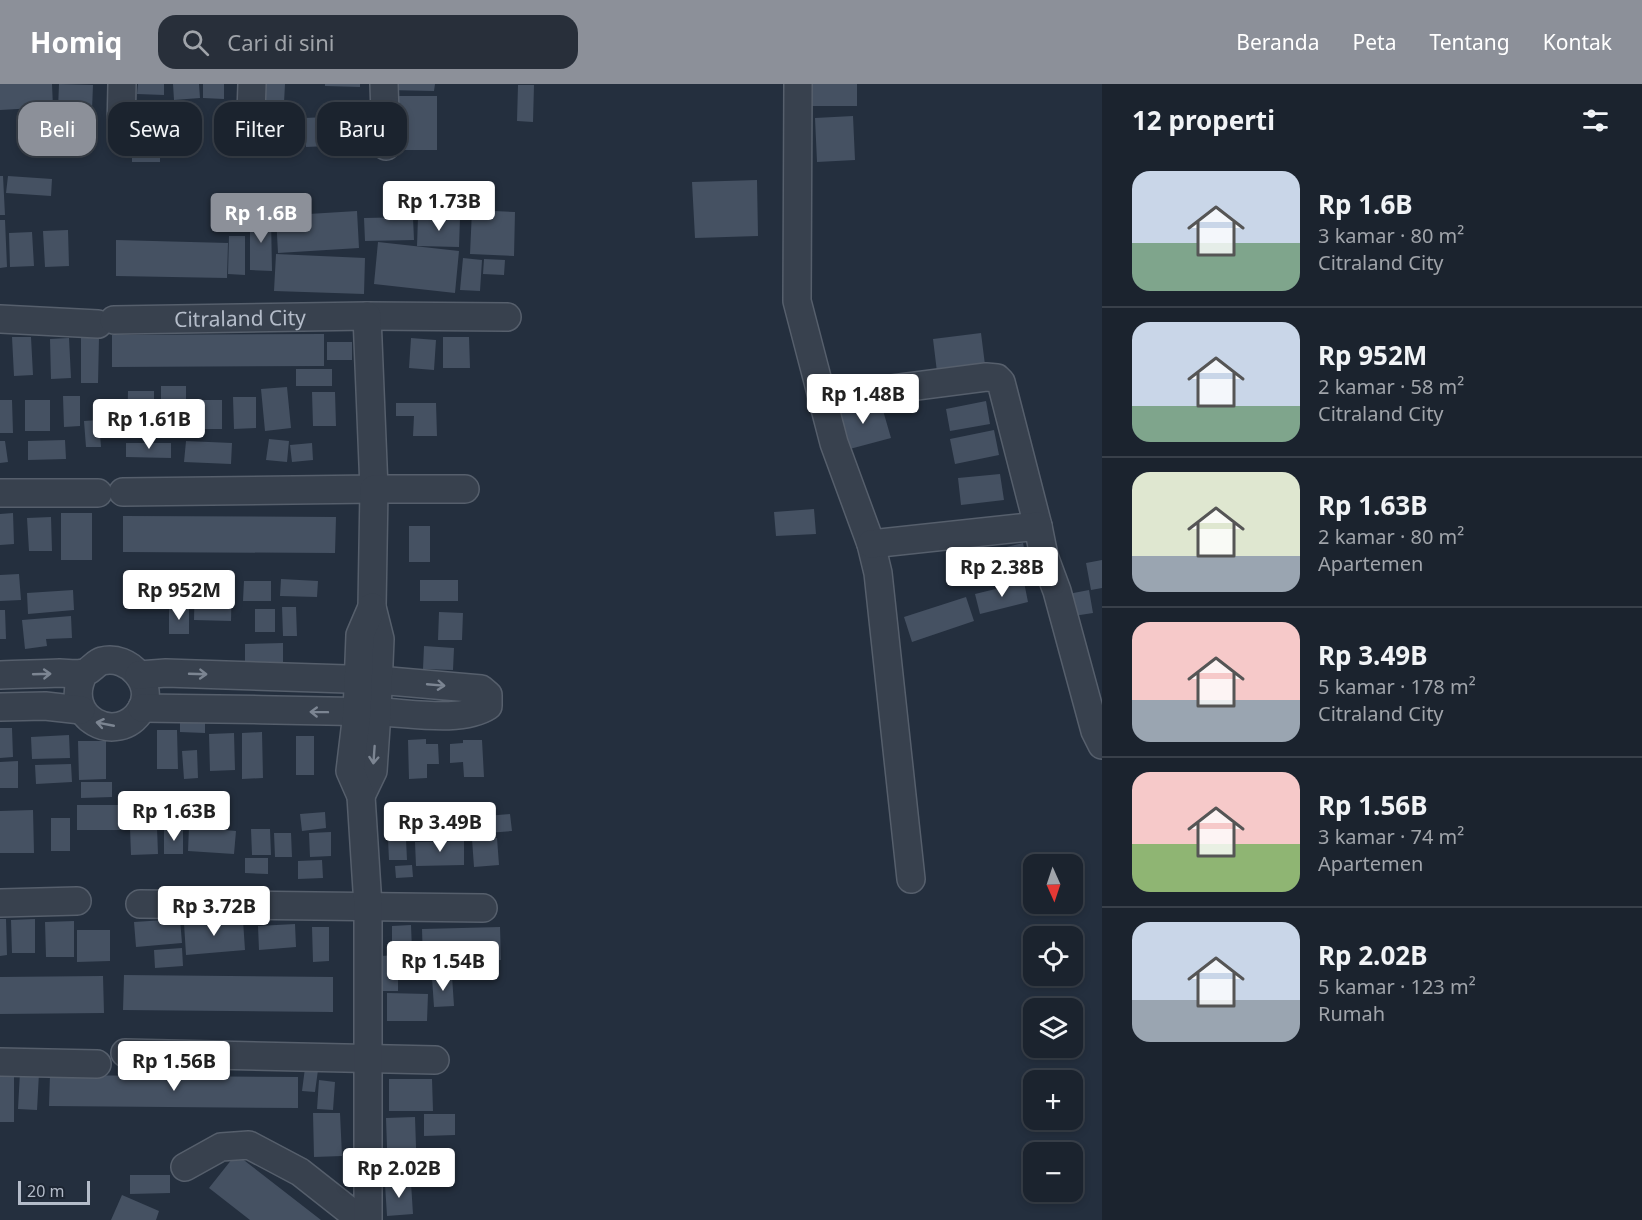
<!DOCTYPE html>
<html lang="id">
<meta charset="utf-8">
<style>
body{margin:0;font-family:"Noto Sans",sans-serif;background:#282f3a;color:#f1f3f6;height:100vh;display:flex;flex-direction:column;font-size:22px;white-space:nowrap}
*{box-sizing:border-box;margin:0}
p{font-size:20px;color:#a0a4aa}
.icon{flex:none;width:33px;height:33px;fill:none;stroke:currentColor;stroke-width:2;stroke-linecap:round;stroke-linejoin:round}
.map{position:relative;flex:1;overflow:hidden}
.side{display:flex;flex-direction:column;background:#1b232e;width:540px}
.side>*{flex:none}
.banner{position:absolute;left:18px;top:18px;width:570px;height:54px;display:flex;gap:12px}
.needle{width:39px;rotate:177deg}
.tools{position:absolute;left:1023px;top:770px;display:grid;gap:12px}
.tools a{display:grid;place-items:center;width:60px;height:60px;border-radius:12px;background:#1b232e;box-shadow:0 3px 9px #0003,0 0 0 2px #39404a;font-size:30px}
.scale{position:absolute;left:18px;bottom:15px;width:72px;box-sizing:border-box;padding-left:6px;border:3px solid #b4bcc9;border-top:0;font-size:16px;line-height:21px;white-space:nowrap;color:#b4bcc9;-webkit-text-stroke:4px #1d2633;paint-order:stroke}
.price{position:absolute;translate:-50% -51px;padding:0 14px;border-radius:6px;background:#fff;color:#222;font-size:20px;line-height:39px;filter:drop-shadow(0 2px 3px #0008)}
.price::after{content:'';position:absolute;left:50%;top:36px;width:18px;height:14px;margin-left:-9px;background:inherit;clip-path:polygon(0 0,100% 0,50% 100%)}
.price.current{background:#8c9099;color:#fff}
ul{padding:0;list-style:none}
li{display:flex;align-items:center;gap:18px;height:150px;padding:0 30px}
li+li{border-top:2px solid #39404a}
li span{display:grid;place-items:center;flex:none;width:168px;height:120px;border-radius:18px;color:#555}
li>.icon{margin-inline-start:auto}
span .icon{width:72px;height:72px;fill:#fffc;stroke-width:1}
li b{font-size:26px}
h2{display:flex;justify-content:space-between;align-items:center;height:72px;padding:0 30px;font-size:26px}
.chip{padding:0 21px;border-radius:18px;background:#1b232e;box-shadow:0 3px 9px #0003,0 0 0 2px #39404a;font-size:21px;line-height:54px}
.chip.current{background:#8c9099;color:#fff}
header{display:flex;align-items:center;gap:36px;box-sizing:border-box;height:84px;padding:0 30px;background:#8c9099;color:#fff}
header strong{font-size:28px}
nav{display:flex;gap:33px;margin-inline-start:auto;font-size:21px}
.search{width:420px;height:54px;background:#282f3a;display:flex;align-items:center;gap:15px;box-sizing:border-box;padding:0 21px;border-radius:18px;color:#a0a4aa;font-size:22px}
main{display:flex;flex:1;min-height:0}
.map>svg:first-child{display:block}
.building{fill:#455162}
.lines{fill:none;stroke-linecap:round;stroke-linejoin:round}
.street-casing{stroke:#565f6c;stroke-width:30}
.street{stroke:#38414e;stroke-width:27}
.oneway{stroke:#7c8592}
.labels{text-anchor:middle;dominant-baseline:central;stroke-width:4.5;stroke-linejoin:round;paint-order:stroke}
.street-label{font-size:21px;fill:#b4bcc9;stroke:#1d2633}
</style>
<header>
<strong>Homiq</strong>
<div class="search"><svg class="icon" aria-label="search" viewBox="0 0 24 24"><circle cx="10" cy="10" r="6"/><path d="M15 15l6 6"/></svg>Cari di sini</div>
<nav><a>Beranda</a><a>Peta</a><a>Tentang</a><a>Kontak</a></nav>
</header>
<main>
<div class="map">
<svg width="1102" height="1136" viewBox="0 0 1102 1136">
<rect width="100%" height="100%" fill="#242f3e"/>
<!-- building -->
<path class="building" d="M 0,0 L 52,0 L 53,23 L 0,26 Z
M 59,0 L 93,1 L 92,26 L 58,25 Z
M 138,0 L 164,0 L 164,11 L 137,10 Z
M 173,0 L 199,0 L 200,14 L 174,16 Z
M 203,0 L 224,0 L 224,15 L 203,14 Z
M 254,0 L 285,0 L 284,19 L 253,18 Z
M 325,0 L 360,0 L 360,3 L 325,2 Z
M 387,0 L 435,0 L 434,7 L 387,6 Z
M 801,0 L 857,0 L 857,22 L 800,22 Z
M 518,1 L 534,1 L 533,38 L 517,37 Z
M 388,12 L 437,12 L 437,66 L 388,66 Z
M 132,17 L 161,18 L 160,41 L 132,40 Z
M 350,32 L 351,61 L 306,63 L 304,34 Z
M 853,32 L 855,76 L 817,78 L 815,34 Z
M 132,49 L 160,49 L 160,78 L 132,78 Z
M 0,92 L 3,92 L 5,131 L 0,131 Z
M 8,92 L 52,95 L 51,112 L 6,109 Z
M 757,96 L 758,152 L 695,154 L 692,98 Z
M 472,126 L 515,128 L 514,172 L 470,170 Z
M 357,127 L 359,164 L 278,169 L 276,132 Z
M 271,133 L 272,187 L 250,186 L 250,134 Z
M 413,133 L 414,156 L 365,157 L 364,134 Z
M 418,133 L 460,134 L 459,163 L 417,162 Z
M 0,136 L 5,136 L 7,183 L 0,184 Z
M 68,146 L 69,182 L 45,183 L 43,147 Z
M 32,148 L 34,182 L 10,183 L 9,149 Z
M 229,152 L 245,152 L 245,191 L 228,190 Z
M 116,156 L 228,159 L 227,194 L 116,192 Z
M 378,158 L 459,167 L 455,209 L 374,200 Z
M 276,170 L 365,174 L 364,210 L 274,207 Z
M 463,174 L 482,176 L 480,207 L 460,206 Z
M 484,175 L 505,176 L 504,191 L 483,190 Z
M 981,249 L 985,281 L 937,288 L 933,255 Z
M 324,250 L 324,282 L 112,283 L 112,251 Z
M 12,253 L 31,253 L 33,291 L 14,292 Z
M 443,253 L 469,253 L 470,284 L 443,284 Z
M 69,254 L 71,294 L 51,295 L 50,255 Z
M 81,254 L 99,254 L 98,299 L 81,299 Z
M 411,254 L 436,256 L 434,286 L 409,284 Z
M 327,258 L 352,258 L 352,276 L 327,276 Z
M 296,285 L 332,285 L 332,302 L 296,302 Z
M 161,302 L 186,302 L 186,347 L 161,347 Z
M 287,303 L 291,344 L 265,347 L 261,305 Z
M 128,307 L 154,307 L 154,349 L 127,348 Z
M 312,308 L 335,308 L 336,342 L 313,342 Z
M 63,312 L 80,312 L 80,342 L 64,343 Z
M 233,313 L 256,313 L 256,344 L 234,345 Z
M 0,316 L 12,316 L 13,349 L 0,349 Z
M 25,316 L 50,316 L 50,347 L 25,347 Z
M 203,316 L 222,316 L 222,345 L 203,345 Z
M 880,316 L 891,354 L 846,366 L 836,328 Z
M 986,317 L 990,340 L 950,347 L 946,325 Z
M 396,319 L 436,319 L 437,352 L 413,352 L 414,332 L 396,332 Z
M 99,336 L 101,363 L 86,363 L 84,337 Z
M 994,346 L 999,371 L 955,380 L 950,355 Z
M 269,355 L 289,357 L 287,378 L 266,376 Z
M 65,356 L 66,375 L 28,376 L 28,357 Z
M 0,357 L 5,357 L 8,378 L 0,379 Z
M 186,357 L 232,359 L 231,380 L 184,378 Z
M 126,359 L 171,359 L 171,374 L 126,373 Z
M 312,359 L 313,376 L 292,378 L 290,361 Z
M 1000,390 L 1004,416 L 961,421 L 958,394 Z
M 814,425 L 816,450 L 776,452 L 774,428 Z
M 13,429 L 14,460 L 0,461 L 0,430 Z
M 61,429 L 92,429 L 92,476 L 61,476 Z
M 123,432 L 336,433 L 335,469 L 123,468 Z
M 51,433 L 52,467 L 29,467 L 27,434 Z
M 409,442 L 430,442 L 430,478 L 409,478 Z
M 1023,459 L 1028,483 L 982,493 L 977,470 Z
M 1102,476 L 1102,504 L 1091,506 L 1086,479 Z
M 19,490 L 21,516 L 0,517 L 0,491 Z
M 195,493 L 232,494 L 231,537 L 194,536 Z
M 154,494 L 187,494 L 188,516 L 154,516 Z
M 281,495 L 318,497 L 317,513 L 280,512 Z
M 420,496 L 458,496 L 458,517 L 420,517 Z
M 244,497 L 271,497 L 271,517 L 243,517 Z
M 1024,498 L 1028,518 L 980,530 L 975,510 Z
M 73,506 L 74,526 L 28,530 L 27,509 Z
M 1089,506 L 1093,529 L 1067,533 L 1063,511 Z
M 966,513 L 974,537 L 912,558 L 904,533 Z
M 282,523 L 296,523 L 297,552 L 283,552 Z
M 189,524 L 189,550 L 169,550 L 169,525 Z
M 255,525 L 275,525 L 275,548 L 255,548 Z
M 0,526 L 5,526 L 6,555 L 0,555 Z
M 439,528 L 463,529 L 462,556 L 438,556 Z
M 71,532 L 72,554 L 46,555 L 47,562 L 25,565 L 22,536 Z
M 283,559 L 283,580 L 245,580 L 245,560 Z
M 424,562 L 454,564 L 453,586 L 423,585 Z
M 180,635 L 205,635 L 205,649 L 180,648 Z
M 0,644 L 12,644 L 13,673 L 0,674 Z
M 157,646 L 177,646 L 178,685 L 157,685 Z
M 262,648 L 263,694 L 242,695 L 242,649 Z
M 234,649 L 235,686 L 210,687 L 209,650 Z
M 69,651 L 70,674 L 32,675 L 31,653 Z
M 296,652 L 314,652 L 314,691 L 296,691 Z
M 426,655 L 426,660 L 438,660 L 439,680 L 427,680 L 427,694 L 409,695 L 408,656 Z
M 463,656 L 482,656 L 484,693 L 464,693 L 463,678 L 450,679 L 450,660 L 463,659 Z
M 78,657 L 106,657 L 106,695 L 79,696 Z
M 197,666 L 198,694 L 184,695 L 182,667 Z
M 18,677 L 18,704 L 0,704 L 0,678 Z
M 71,680 L 72,698 L 36,700 L 35,681 Z
M 81,698 L 112,698 L 112,713 L 81,714 Z
M 77,721 L 127,721 L 127,746 L 77,746 Z
M 33,726 L 34,769 L 0,769 L 0,727 Z
M 325,728 L 326,744 L 302,747 L 300,730 Z
M 427,730 L 442,730 L 442,752 L 428,752 Z
M 510,730 L 512,747 L 487,749 L 486,732 Z
M 51,734 L 70,734 L 70,767 L 51,767 Z
M 157,743 L 158,770 L 131,771 L 130,744 Z
M 189,743 L 236,747 L 234,770 L 188,767 Z
M 251,745 L 270,745 L 271,771 L 252,771 Z
M 164,746 L 183,746 L 183,770 L 164,770 Z
M 331,748 L 331,772 L 310,773 L 309,749 Z
M 274,749 L 291,749 L 292,773 L 275,773 Z
M 497,754 L 499,781 L 474,783 L 472,755 Z
M 388,755 L 406,755 L 407,776 L 389,776 Z
M 464,757 L 464,781 L 416,782 L 415,758 Z
M 245,774 L 268,774 L 268,790 L 245,789 Z
M 322,776 L 323,794 L 298,795 L 298,777 Z
M 412,781 L 413,793 L 396,794 L 395,782 Z
M 0,835 L 6,835 L 7,871 L 0,872 Z
M 35,835 L 35,869 L 12,869 L 11,836 Z
M 180,835 L 182,859 L 136,863 L 134,838 Z
M 243,836 L 245,866 L 186,871 L 184,839 Z
M 74,837 L 74,873 L 46,873 L 45,838 Z
M 295,840 L 296,863 L 259,866 L 258,842 Z
M 411,841 L 412,866 L 392,867 L 392,842 Z
M 312,843 L 329,843 L 329,877 L 313,878 Z
M 500,843 L 501,876 L 423,879 L 422,845 Z
M 77,846 L 110,846 L 110,877 L 77,878 Z
M 182,864 L 183,882 L 155,884 L 154,866 Z
M 398,871 L 398,907 L 381,907 L 380,872 Z
M 124,891 L 333,893 L 333,928 L 123,926 Z
M 103,892 L 104,929 L 0,930 L 0,893 Z
M 452,892 L 454,922 L 434,923 L 432,894 Z
M 387,909 L 428,910 L 427,937 L 387,937 Z
M 305,984 L 318,986 L 315,1008 L 302,1007 Z
M 20,988 L 39,989 L 37,1026 L 18,1025 Z
M 50,991 L 298,993 L 298,1024 L 49,1022 Z
M 0,992 L 14,992 L 14,1038 L 0,1038 Z
M 389,995 L 432,995 L 433,1027 L 389,1027 Z
M 319,996 L 335,998 L 333,1026 L 317,1025 Z
M 313,1029 L 340,1029 L 342,1072 L 314,1073 Z
M 424,1030 L 455,1030 L 455,1051 L 424,1052 Z
M 415,1033 L 417,1093 L 388,1093 L 386,1034 Z
M 236,1070 L 321,1136 L 250,1136 L 209,1104 Z
M 130,1091 L 170,1091 L 170,1109 L 130,1110 Z
M 411,1099 L 413,1130 L 387,1132 L 385,1100 Z
M 122,1111 L 159,1127 L 156,1136 L 111,1136 Z"/>
<g class="lines">
<defs>
<g id="street">
<path d="M 384,0 L 386,62"/>
<path d="M 798,0 L 797,217 L 834,359 L 871,460 L 878,489 L 911,795"/>
<path d="M 251,29 L 252,0"/>
<path d="M 121,47 L 122,0"/>
<path d="M 367,232 L 507,233"/>
<path d="M 0,235 L 98,240"/>
<path id="s1" d="M 114,236 L 367,232 L 374,405 L 123,408"/>
<path d="M 823,314 L 986,293 L 997,294 L 1001,298 L 1038,442"/>
<path d="M 0,409 L 98,409"/>
<path d="M 871,460 L 1038,442 L 1044,472 L 1057,507 L 1095,647 L 1102,661"/>
<path d="M 0,591 C 20,590 40,590 60,589 C 67,589 76,591 83,589 C 90,588 95,579 102,577 C 129,570 156,601 141,626 C 118,663 60,634 84,589"/>
<path d="M 139,591 L 166,589 L 378,596 L 481,605 L 488,611 L 488,622 C 462,639 410,629 380,628 C 301,626 221,625 142,624"/>
<path d="M 0,623 L 45,622 L 81,626"/>
<path d="M 361,712 L 373,687 L 377,628 L 380,555 L 372,523 L 374,405 L 465,405"/>
<path d="M 0,819 L 77,817"/>
<path d="M 140,820 L 483,824"/>
<path d="M 125,969 L 435,976"/>
<path d="M 0,978 L 97,980"/>
<path d="M 185,1083 L 221,1063 L 249,1061 L 300,1088 L 361,1136"/>
<path d="M 368,1136 L 368,822 L 361,712 L 350,687 L 357,629 L 360,551 L 372,523"/>
</g>
</defs>
<!-- street casing -->
<use href="#street" class="street-casing"/>
<!-- street -->
<use href="#street" class="street"/>
</g>
<!-- one-way arrows -->
<defs><path id="oneway-shaft" d="M-6 0H5M1.5-3L5.5 0L1.5 3" fill="none" stroke-width="1.6" stroke-linecap="round" stroke-linejoin="round" transform="scale(1.5)"/></defs>
<g class="oneway">
<use href="#oneway-shaft" transform="translate(42 590) rotate(-2)"/>
<use href="#oneway-shaft" transform="translate(198 590) rotate(2)"/>
<use href="#oneway-shaft" transform="translate(436 601) rotate(5)"/>
<use href="#oneway-shaft" transform="translate(319 628) rotate(-179)"/>
<use href="#oneway-shaft" transform="translate(105 640) rotate(-169)"/>
<use href="#oneway-shaft" transform="translate(374 671) rotate(94)"/>
</g>
<g class="labels">
<!-- street labels -->
<g class="street-label">
<text stroke="none"><textPath href="#s1" startOffset="126">Citraland City</textPath></text>
</g>
</g>
</svg>
<div class="tools">
<a><svg class="needle" viewBox="-14 -14 28 28"><path d="M0-13l5 13h-10z" fill="#e53935"/><path d="M0 13l5-13h-10z" fill="#a0a4aa"/></svg></a>
<a><svg class="icon" aria-label="locate" viewBox="0 0 24 24"><circle cx="12" cy="12" r="6"/><path d="M12 2v4M12 18v4M2 12h4M18 12h4"/></svg></a>
<a><svg class="icon" aria-label="layers" viewBox="0 0 24 24"><path d="M12 4l9 5-9 5-9-5zM3 14l9 5 9-5"/></svg></a>
<a>+</a>
<a>−</a>
</div>
<div class="scale">20 m</div>
<b class="price" style="left:439px;top:148px">Rp 1.73B</b>
<b class="price current" style="left:261px;top:160px">Rp 1.6B</b>
<b class="price" style="left:863px;top:341px">Rp 1.48B</b>
<b class="price" style="left:149px;top:366px">Rp 1.61B</b>
<b class="price" style="left:1002px;top:514px">Rp 2.38B</b>
<b class="price" style="left:179px;top:537px">Rp 952M</b>
<b class="price" style="left:174px;top:758px">Rp 1.63B</b>
<b class="price" style="left:440px;top:769px">Rp 3.49B</b>
<b class="price" style="left:214px;top:853px">Rp 3.72B</b>
<b class="price" style="left:443px;top:908px">Rp 1.54B</b>
<b class="price" style="left:174px;top:1008px">Rp 1.56B</b>
<b class="price" style="left:399px;top:1115px">Rp 2.02B</b>
<div class="banner">
<a class="chip current">Beli</a>
<a class="chip">Sewa</a>
<a class="chip">Filter</a>
<a class="chip">Baru</a>
</div>
</div>
<section class="side">
<h2>12 properti<svg class="icon" aria-label="filters" viewBox="0 0 24 24"><path d="M4 7h16M4 17h16"/><circle cx="9" cy="7" r="2"/><circle cx="15" cy="17" r="2"/></svg></h2>
<ul>
<li><span style="background:linear-gradient(#c9d6e8 60%,#7fa58c 0)"><svg class="icon" aria-label="home" viewBox="0 0 24 24"><path d="M3 11l9-7 9 7M6 9v11h12V9"/></svg></span><div><b>Rp 1.6B</b><p>3 kamar · 80 m²</p><p>Citraland City</p></div></li>
<li><span style="background:linear-gradient(#c9d6e8 70%,#7fa58c 0)"><svg class="icon" aria-label="home" viewBox="0 0 24 24"><path d="M3 11l9-7 9 7M6 9v11h12V9"/></svg></span><div><b>Rp 952M</b><p>2 kamar · 58 m²</p><p>Citraland City</p></div></li>
<li><span style="background:linear-gradient(#dfe7d0 70%,#9aa5b1 0)"><svg class="icon" aria-label="home" viewBox="0 0 24 24"><path d="M3 11l9-7 9 7M6 9v11h12V9"/></svg></span><div><b>Rp 1.63B</b><p>2 kamar · 80 m²</p><p>Apartemen</p></div></li>
<li><span style="background:linear-gradient(#f6c9c9 65%,#9aa5b1 0)"><svg class="icon" aria-label="home" viewBox="0 0 24 24"><path d="M3 11l9-7 9 7M6 9v11h12V9"/></svg></span><div><b>Rp 3.49B</b><p>5 kamar · 178 m²</p><p>Citraland City</p></div></li>
<li><span style="background:linear-gradient(#f6c9c9 60%,#8fb573 0)"><svg class="icon" aria-label="home" viewBox="0 0 24 24"><path d="M3 11l9-7 9 7M6 9v11h12V9"/></svg></span><div><b>Rp 1.56B</b><p>3 kamar · 74 m²</p><p>Apartemen</p></div></li>
<li><span style="background:linear-gradient(#c9d6e8 65%,#9aa5b1 0)"><svg class="icon" aria-label="home" viewBox="0 0 24 24"><path d="M3 11l9-7 9 7M6 9v11h12V9"/></svg></span><div><b>Rp 2.02B</b><p>5 kamar · 123 m²</p><p>Rumah</p></div></li>
</ul>
</section>
</main>
